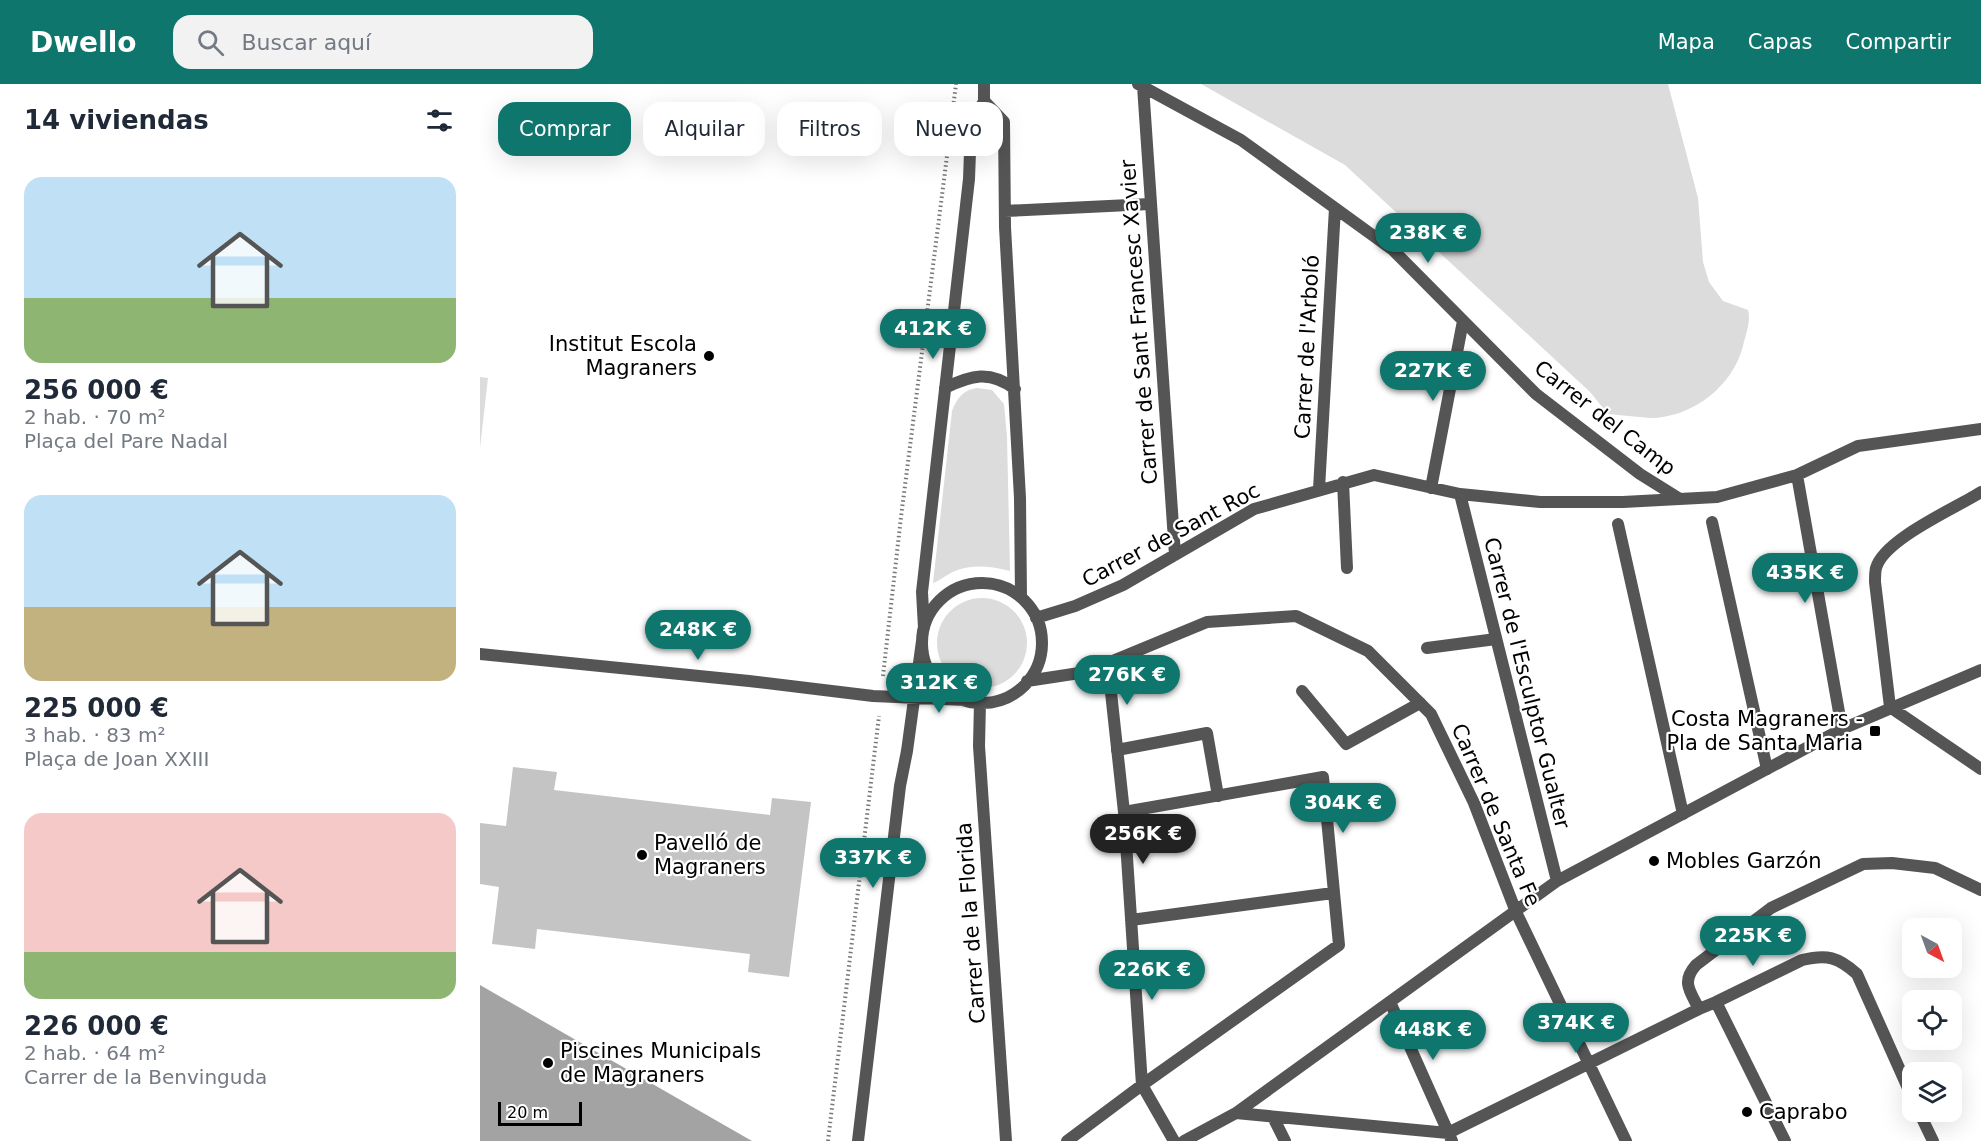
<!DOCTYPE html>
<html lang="es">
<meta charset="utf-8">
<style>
body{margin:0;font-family:"DejaVu Sans",sans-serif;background:#f2f2f3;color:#1f2937;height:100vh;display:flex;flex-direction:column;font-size:22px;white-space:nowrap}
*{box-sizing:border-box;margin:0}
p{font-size:20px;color:#747a83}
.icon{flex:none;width:33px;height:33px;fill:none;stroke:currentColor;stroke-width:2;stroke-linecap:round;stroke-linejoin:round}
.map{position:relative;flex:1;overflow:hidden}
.sheet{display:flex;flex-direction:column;background:#fff;width:480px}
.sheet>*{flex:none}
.banner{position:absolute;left:18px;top:18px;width:570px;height:54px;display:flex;gap:12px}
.needle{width:39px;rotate:139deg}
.tools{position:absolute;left:1422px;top:834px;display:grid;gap:12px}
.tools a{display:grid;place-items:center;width:60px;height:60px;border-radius:12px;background:#fff;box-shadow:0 6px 24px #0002;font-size:30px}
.scale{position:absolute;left:18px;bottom:15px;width:84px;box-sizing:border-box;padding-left:6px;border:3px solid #000;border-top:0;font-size:16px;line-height:21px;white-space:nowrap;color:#000;-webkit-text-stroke:4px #fff;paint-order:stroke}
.price{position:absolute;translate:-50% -51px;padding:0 14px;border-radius:21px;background:#0f766e;color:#fff;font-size:20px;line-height:39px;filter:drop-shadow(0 2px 3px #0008)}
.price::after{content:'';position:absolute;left:50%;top:36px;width:18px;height:14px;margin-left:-9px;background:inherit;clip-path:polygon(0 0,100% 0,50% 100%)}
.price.current{background:#222;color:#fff}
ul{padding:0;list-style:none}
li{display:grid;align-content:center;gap:12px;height:318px;padding:0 24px}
li span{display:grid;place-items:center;height:186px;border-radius:18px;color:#555}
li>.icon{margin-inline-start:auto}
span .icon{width:108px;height:108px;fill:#fffc;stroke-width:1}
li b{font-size:26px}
h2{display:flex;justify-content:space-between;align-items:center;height:72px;padding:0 24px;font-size:26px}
.chip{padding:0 21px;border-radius:18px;background:#fff;box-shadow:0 6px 24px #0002;font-size:21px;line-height:54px}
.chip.current{background:#0f766e;color:#fff}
header{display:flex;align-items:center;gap:36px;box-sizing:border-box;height:84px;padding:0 30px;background:#0f766e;color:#fff}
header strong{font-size:28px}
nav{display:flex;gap:33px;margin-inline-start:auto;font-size:21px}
.search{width:420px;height:54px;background:#f2f2f3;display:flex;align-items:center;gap:15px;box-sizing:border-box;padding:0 21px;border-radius:18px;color:#747a83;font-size:22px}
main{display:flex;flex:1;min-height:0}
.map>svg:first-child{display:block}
.green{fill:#dcdcdc}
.water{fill:#a3a3a3}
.building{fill:#c4c4c4}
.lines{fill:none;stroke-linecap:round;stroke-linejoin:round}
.path{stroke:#777;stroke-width:4;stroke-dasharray:1.5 3;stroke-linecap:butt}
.lane{stroke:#555;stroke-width:12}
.street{stroke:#555;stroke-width:12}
.poi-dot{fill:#000;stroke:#fff;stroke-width:2}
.labels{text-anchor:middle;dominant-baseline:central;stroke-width:4.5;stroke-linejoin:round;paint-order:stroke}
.street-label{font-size:21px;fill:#000;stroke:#fff}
.poi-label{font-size:21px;fill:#000;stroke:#fff;text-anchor:start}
</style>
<header>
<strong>Dwello</strong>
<div class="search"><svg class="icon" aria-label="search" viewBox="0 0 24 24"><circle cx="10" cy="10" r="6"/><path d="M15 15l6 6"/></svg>Buscar aquí</div>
<nav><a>Mapa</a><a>Capas</a><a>Compartir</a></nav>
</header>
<main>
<section class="sheet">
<h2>14 viviendas<svg class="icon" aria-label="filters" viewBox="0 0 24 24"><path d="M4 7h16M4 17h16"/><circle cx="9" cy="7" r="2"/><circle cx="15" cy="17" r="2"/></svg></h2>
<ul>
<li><span style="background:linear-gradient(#bfe0f5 65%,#8fb573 0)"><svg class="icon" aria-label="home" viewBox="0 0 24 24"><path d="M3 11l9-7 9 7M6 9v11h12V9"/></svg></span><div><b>256 000 €</b><p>2 hab. · 70 m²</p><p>Plaça del Pare Nadal</p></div></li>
<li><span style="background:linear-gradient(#bfe0f5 60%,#c2b280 0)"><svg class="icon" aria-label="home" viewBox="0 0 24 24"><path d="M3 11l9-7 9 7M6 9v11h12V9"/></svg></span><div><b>225 000 €</b><p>3 hab. · 83 m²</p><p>Plaça de Joan XXIII</p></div></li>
<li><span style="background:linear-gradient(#f6c9c9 75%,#8fb573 0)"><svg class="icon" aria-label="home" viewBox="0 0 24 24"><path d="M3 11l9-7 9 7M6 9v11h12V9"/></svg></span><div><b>226 000 €</b><p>2 hab. · 64 m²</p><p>Carrer de la Benvinguda</p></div></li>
</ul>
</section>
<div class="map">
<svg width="1501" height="1057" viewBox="0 0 1501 1057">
<rect width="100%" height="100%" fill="#fff"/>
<!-- green -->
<path class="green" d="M 721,0 L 1188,0 L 1218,114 L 1223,178 L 1229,198 L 1243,217 L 1268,226 C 1271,238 1266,249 1263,262 C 1253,302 1212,334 1170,334 C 1156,333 1141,331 1128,330 L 1110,308 L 865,81 Z
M 0,293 L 8,294 L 0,364 Z
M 497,304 L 512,306 L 524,320 L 527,353 L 530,487 C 510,482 488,479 469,490 C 463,493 459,497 453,499 L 472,327 C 477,314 483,306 497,304 Z
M457 559a45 45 0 1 1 90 0a45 45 0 1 1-90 0Z"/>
<!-- water -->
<path class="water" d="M 0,901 L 272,1057 L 0,1057 Z"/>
<!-- building -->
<path class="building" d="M 33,683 L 77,688 L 74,706 L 290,731 L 292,714 L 331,718 L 309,893 L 268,888 L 270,870 L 57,845 L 55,865 L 12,860 L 19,803 L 0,800 L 0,739 L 26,742 Z"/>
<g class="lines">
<!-- path -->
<path class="path" d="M 472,32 L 476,0
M 403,592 L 421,433 L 467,72
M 348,1057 L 399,632"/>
<!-- lane -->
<path class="lane" d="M 1232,438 L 1287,685
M 1138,440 L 1203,730
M 947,564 L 1016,555
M 822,607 L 866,660 L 940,619
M 1410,623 L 1395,498 C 1395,494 1395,488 1396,484 C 1404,455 1476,424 1501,408
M 637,666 L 727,649 L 738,712"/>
<!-- street -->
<path class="street" d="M 658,0 L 761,56 L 913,166 L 1056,310 L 1160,390 L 1200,415
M 663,2 L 695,471
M 504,17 L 524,38 L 525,143 L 540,414 L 541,513
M 525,127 L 670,120
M 465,304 C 491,291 510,286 535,305
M 1317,391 L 1362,645
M 863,398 L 867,484
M 951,404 L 983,237
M 839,405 L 855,124
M 980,410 L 1077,797
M442 559a60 60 0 1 1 120 0a60 60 0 1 1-120 0Z
M 556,534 L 595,522 L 643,501 L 774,425 L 894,391 L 980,410 L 1060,418 L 1143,418 L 1237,413 L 1317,391 L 1378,362 L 1501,345
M 444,544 L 442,508 L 489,95 L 491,41 L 504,17 L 504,0
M 0,570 L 269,597 L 393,612 L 486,616
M 628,581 L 644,728 L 662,1001 L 694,1057
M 547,597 L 606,588 L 727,538 L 816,532 L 888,567 L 951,630 L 994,719 L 1036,828 L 1146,1057
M 500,618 L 499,662 L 526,1057
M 1410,623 L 1501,685
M 651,836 L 853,809
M 910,918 L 972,1057
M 1236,918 L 1305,1057
M 1219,925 C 1210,907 1201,898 1216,881 L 1291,824 L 1383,780 L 1412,779 L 1455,784 L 1501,806
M 1439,1028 L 1453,1057
M 756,1029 L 968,1049 L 1219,925 L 1236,918 L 1322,876 C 1347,870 1358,873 1377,890 L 1432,1013
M 793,1033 L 805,1057
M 378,1057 L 420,702 L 427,667 L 442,557
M 587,1057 L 662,1001 L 859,861 L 843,693 L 644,728
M 704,1057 L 756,1029 L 1077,797 L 1362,645 L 1501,586"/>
</g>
<!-- markers -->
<g class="poi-dot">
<circle cx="229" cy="272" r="6"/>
<rect x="1389" y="641" width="12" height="12" rx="3"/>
<circle cx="162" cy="771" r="6"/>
<circle cx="1174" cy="777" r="6"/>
<circle cx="68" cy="979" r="6"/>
<circle cx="1267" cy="1028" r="6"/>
</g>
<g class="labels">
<!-- street labels -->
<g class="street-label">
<text transform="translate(659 238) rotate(-94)">Carrer de Sant Francesc Xavier</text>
<text transform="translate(827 263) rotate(-87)">Carrer de l'Arboló</text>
<text transform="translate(1125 334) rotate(38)">Carrer del Camp</text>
<text transform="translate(691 451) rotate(-28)">Carrer de Sant Roc</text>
<text transform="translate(1047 599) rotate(76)">Carrer de l'Esculptor Gualter</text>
<text transform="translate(1016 731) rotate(67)">Carrer de Santa Fe</text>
<text transform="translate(491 839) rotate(-94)">Carrer de la Florida</text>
</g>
<!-- poi labels -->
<g class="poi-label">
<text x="217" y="260" text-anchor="end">Institut Escola<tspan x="217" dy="24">Magraners</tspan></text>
<text x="1383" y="635" text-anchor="end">Costa Magraners -<tspan x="1383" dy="24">Pla de Santa Maria</tspan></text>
<text x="174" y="759">Pavelló de<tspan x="174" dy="24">Magraners</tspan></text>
<text x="1186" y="777">Mobles Garzón</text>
<text x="80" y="967">Piscines Municipals<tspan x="80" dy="24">de Magraners</tspan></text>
<text x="1279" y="1028">Caprabo</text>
</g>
</g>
</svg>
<div class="tools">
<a><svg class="needle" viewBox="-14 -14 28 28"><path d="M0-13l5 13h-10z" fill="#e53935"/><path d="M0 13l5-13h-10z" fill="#747a83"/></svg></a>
<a><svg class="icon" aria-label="locate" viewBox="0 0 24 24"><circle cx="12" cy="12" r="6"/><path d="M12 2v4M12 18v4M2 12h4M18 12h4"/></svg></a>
<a><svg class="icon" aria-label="layers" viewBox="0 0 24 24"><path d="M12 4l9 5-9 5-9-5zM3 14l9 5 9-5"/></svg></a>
</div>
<div class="scale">20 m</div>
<b class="price" style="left:948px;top:180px">238K €</b>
<b class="price" style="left:453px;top:276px">412K €</b>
<b class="price" style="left:953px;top:318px">227K €</b>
<b class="price" style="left:1325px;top:520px">435K €</b>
<b class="price" style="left:218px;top:577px">248K €</b>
<b class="price" style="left:647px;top:622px">276K €</b>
<b class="price" style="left:459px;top:630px">312K €</b>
<b class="price" style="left:863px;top:750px">304K €</b>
<b class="price current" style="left:663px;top:781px">256K €</b>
<b class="price" style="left:393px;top:805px">337K €</b>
<b class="price" style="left:1273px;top:883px">225K €</b>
<b class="price" style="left:672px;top:917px">226K €</b>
<b class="price" style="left:1096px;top:970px">374K €</b>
<b class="price" style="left:953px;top:977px">448K €</b>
<div class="banner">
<a class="chip current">Comprar</a>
<a class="chip">Alquilar</a>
<a class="chip">Filtros</a>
<a class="chip">Nuevo</a>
</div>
</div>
</main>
